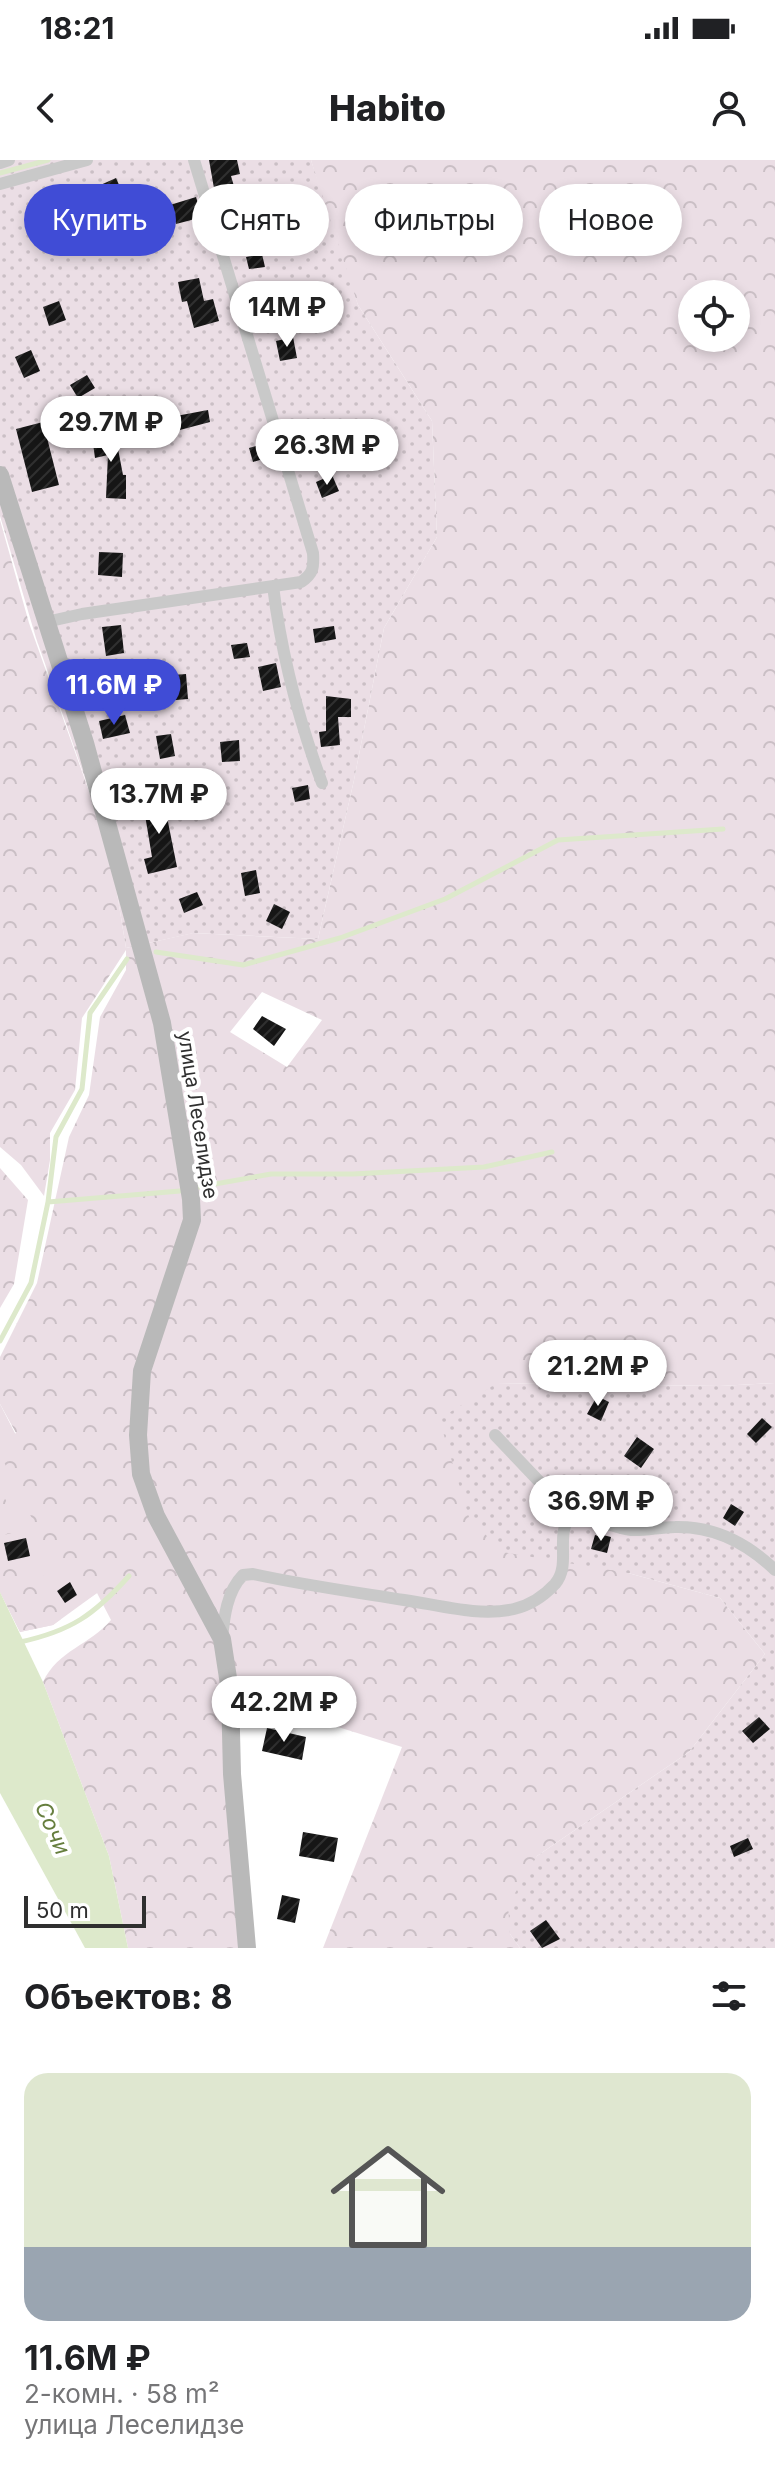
<!DOCTYPE html>
<html lang="ru">
<meta charset="utf-8">
<style>
body{margin:0;font-family:Inter,sans-serif;background:#f2f2f2;color:#202124;height:100vh;display:flex;flex-direction:column;font-size:30px;white-space:nowrap}
*{box-sizing:border-box;margin:0}
p{font-size:26px;color:#757577}
.icon{flex:none;width:44px;height:44px;fill:none;stroke:currentColor;stroke-width:2;stroke-linecap:round;stroke-linejoin:round}
.map{position:relative;height:1788px;overflow:hidden}
.side{display:flex;flex-direction:column;background:#fff;flex:1}
.side>*{flex:none}
.banner{position:absolute;left:24px;top:24px;width:728px;height:72px;display:flex;gap:16px}
.buttons{position:absolute;left:678px;top:120px;display:grid;gap:16px}
.buttons a{display:grid;place-items:center;width:72px;height:72px;border-radius:50%;background:#fff;box-shadow:0 4px 12px #0003;font-size:40px}
.scale{position:absolute;left:24px;bottom:20px;width:122px;box-sizing:border-box;padding-left:8px;border:4px solid #2f2f2f;border-top:0;font-size:22px;line-height:28px;white-space:nowrap;color:#2f2f2f;-webkit-text-stroke:6px #fff;paint-order:stroke}
.price{position:absolute;translate:-50% -68px;padding:0 18px;border-radius:28px;background:#fff;color:#222;font-size:26px;line-height:52px;filter:drop-shadow(0 2px 4px #0008)}
.price::after{content:'';position:absolute;left:50%;top:48px;width:24px;height:18px;margin-left:-12px;background:inherit;clip-path:polygon(0 0,100% 0,50% 100%)}
.price.selected{background:#404cd6;color:#fff}
ul{padding:0;list-style:none}
li{display:grid;align-content:center;gap:16px;height:424px;padding:0 24px}
li span{display:grid;place-items:center;height:248px;border-radius:24px;color:#555}
li>.icon{margin-inline-start:auto}
span .icon{width:144px;height:144px;fill:#fffc;stroke-width:1}
li b{font-size:34px}
h2{display:flex;justify-content:space-between;align-items:center;height:96px;padding:0 24px;font-size:34px}
.chip{padding:0 28px;border-radius:36px;background:#fff;box-shadow:0 4px 12px #0003;font-size:28px;line-height:72px}
.chip.selected{background:#404cd6;color:#fff}
.status{display:flex;justify-content:space-between;align-items:center;height:56px;padding:0 40px;background:#fff;direction:ltr}
.status svg{height:22px;fill:currentColor}
header{display:flex;justify-content:space-between;align-items:center;height:104px;padding:0 24px;background:#fff;font-size:36px;font-weight:800}
.map>svg:first-child{display:block}
.green{fill:#ebdee5}
.forest{fill:url(#forest-crowns);fill-rule:evenodd}
.garden{fill:url(#garden-dots)}
.water{fill:#dde9cb}
.lines{fill:none;stroke-linecap:round;stroke-linejoin:round}
.stream{stroke:#dde9cb;stroke-width:5}
.building{fill:url(#building-hatch)}
.street{stroke:#c9c9c9;stroke-width:12}
.secondary{stroke:#b9b9b9;stroke-width:18}
.labels{text-anchor:middle;dominant-baseline:central;stroke-width:8;stroke-linejoin:round;paint-order:stroke}
.street-label{font-size:20px;fill:#2f2f2f;stroke:#fff}
.water-label{font-size:22px;font-style:italic;fill:#667e3e;stroke:#fff}
</style>
<div class="status"><b>18:21</b><svg viewBox="0 0 49 12"><path d="M0 12V9h3v3zM5 12V6h3v6zM10 12V3h3v9zM15 12V0h3v12zM26 1h20v11H26zM47 4h2v5h-2z"/></svg></div>
<header><svg class="icon" aria-label="back" viewBox="0 0 24 24"><path d="M15 5l-7 7 7 7"/></svg>Habito<svg class="icon" aria-label="person" viewBox="0 0 24 24"><circle cx="12" cy="8" r="4"/><path d="M4 21q1-7 8-7t8 7"/></svg></header>
<div class="map">
<svg width="775" height="1788" viewBox="0 0 775 1788">
<defs>
<pattern id="forest-crowns" width="20" height="18" patternUnits="userSpaceOnUse" patternTransform="scale(2)"><rect width="20" height="18" fill="#ebdee5"/><path d="M2 6a3 3 0 1 1 6 0M12 15a3 3 0 1 1 6 0" fill="none" stroke="#cabfc5"/></pattern>
<pattern id="garden-dots" width="8" height="8" patternUnits="userSpaceOnUse" patternTransform="scale(2)"><rect width="8" height="8" fill="#ebdee5"/><path d="M2 2h.1M6 6h.1" fill="none" stroke="#cabfc5" stroke-width="1.8" stroke-linecap="round"/></pattern>
<pattern id="building-hatch" width="6" height="6" patternUnits="userSpaceOnUse" patternTransform="scale(2)"><rect width="6" height="6" fill="#161616"/><path d="M-1 1l2-2M0 6l6-6M5 7l2-2" fill="none" stroke="#303030"/></pattern>
</defs>
<rect width="100%" height="100%" fill="#fff"/>
<!-- green -->
<path class="green" d="M 0,1244 L 97,1433 L 53,1465 L 20,1472 L 0,1432 Z"/>
<!-- forest -->
<path class="forest" d="M 311,0 L 775,0 L 775,1223 L 720,1226 L 497,1223 L 628,1413 L 720,1438 L 765,1494 L 689,1592 L 537,1696 L 510,1774 L 520,1788 L 323,1788 L 402,1587 L 236,1535 L 251,1788 L 128,1788 L 109,1696 L 43,1522 C 58,1490 90,1485 111,1460 L 97,1433 L 85,1441 L 71,1418 L 63,1421 L 0,1294 L 0,1284 L 16,1273 L 0,1244 L 0,1197 L 37,1123 L 69,977 L 89,935 L 100,857 L 126,810 L 126,790 L 82,858 L 75,930 L 50,973 L 50,1000 L 44,1036 L 21,1005 L 0,987 L 0,360 L 29,463 L 110,690 L 126,788 L 193,773 L 318,779 L 354,620 L 384,468 L 437,377 L 432,261 L 358,145 L 337,88 ZM 692,134 L 736,134 L 736,178 L 692,178 ZM 262,832 L 322,860 L 287,907 L 230,872 Z
M 0,1008 L 28,1040 L 14,1124 L 0,1148 Z
M 0,1330 L 23,1370 L 0,1376 Z
M 0,1389 L 5,1410 L 37,1401 L 61,1459 L 53,1465 L 20,1472 L 0,1432 Z"/>
<!-- garden -->
<path class="garden" d="M 0,0 L 311,0 L 358,145 L 432,261 L 437,377 L 384,468 L 354,620 L 318,779 L 194,773 L 126,788 L 110,690 L 36,478 L 0,356 Z
M 497,1223 L 720,1226 L 775,1223 L 775,1788 L 520,1788 L 510,1774 L 508,1745 L 537,1696 L 689,1592 L 765,1494 L 720,1438 L 628,1413 L 502,1392 L 469,1357 L 439,1259 Z"/>
<!-- water -->
<path class="water" d="M 0,1432 L 43,1522 L 109,1696 L 128,1788 L 85,1788 L 0,1633 Z"/>
<g class="lines">
<!-- stream -->
<path class="stream" d="M 0,13 L 48,0
M 156,792 L 243,805 L 340,778 L 445,739 L 558,680 L 723,669
M 198,1027 L 271,1014 L 353,1014 L 484,1007 L 552,992
M 48,1042 L 180,1031
M 0,1181 L 31,1123 L 48,1042 L 56,977 L 82,929 L 90,853 L 127,799
M 20,1482 C 71,1471 94,1455 129,1416"/>
</g>
<!-- building -->
<path class="building" d="M 209,0 L 237,0 L 240,14 L 231,16 L 238,40 L 217,45 Z
M 116,18 L 123,34 L 103,42 L 96,27 Z
M 196,37 L 200,50 L 197,51 L 199,58 L 176,64 L 170,45 Z
M 292,46 L 314,47 L 314,86 L 292,85 Z
M 103,50 L 110,70 L 105,72 L 108,81 L 92,86 L 83,56 Z
M 262,94 L 265,107 L 249,109 L 246,97 Z
M 199,118 L 204,141 L 213,139 L 219,161 L 194,168 L 187,141 L 182,142 L 178,122 Z
M 59,141 L 66,160 L 49,166 L 43,147 Z
M 293,177 L 297,198 L 280,201 L 276,181 Z
M 31,190 L 40,211 L 24,218 L 15,197 Z
M 87,215 L 95,228 L 78,238 L 70,225 Z
M 174,250 L 176,256 L 208,250 L 210,262 L 161,275 L 156,255 Z
M 43,262 L 59,325 L 32,332 L 16,269 Z
M 341,264 L 349,288 L 318,298 L 310,274 Z
M 109,268 L 114,268 L 123,315 L 126,315 L 126,339 L 106,338 L 108,295 L 95,298 L 92,276 L 109,273 Z
M 269,282 L 273,296 L 253,302 L 249,288 Z
M 332,315 L 339,331 L 322,338 L 316,322 Z
M 99,392 L 123,393 L 122,417 L 98,415 Z
M 121,465 L 124,493 L 106,496 L 102,467 Z
M 334,466 L 336,479 L 315,483 L 313,469 Z
M 247,483 L 250,497 L 234,499 L 231,485 Z
M 276,503 L 281,527 L 263,531 L 258,507 Z
M 186,514 L 188,539 L 164,541 L 162,516 Z
M 326,536 L 351,539 L 351,557 L 338,557 L 340,585 L 321,587 L 319,572 L 326,571 Z
M 125,555 L 130,573 L 103,579 L 99,561 Z
M 171,574 L 175,596 L 160,599 L 156,576 Z
M 239,580 L 240,601 L 222,602 L 220,582 Z
M 308,625 L 310,639 L 295,642 L 292,628 Z
M 161,627 L 177,707 L 148,714 L 144,699 L 152,697 L 145,655 L 154,653 L 149,629 Z
M 256,710 L 260,733 L 245,736 L 241,713 Z
M 197,732 L 203,745 L 184,753 L 179,739 Z
M 274,744 L 290,752 L 282,769 L 266,761 Z
M 262,856 L 286,869 L 274,886 L 253,869 Z
M 597,1236 L 609,1242 L 601,1261 L 587,1254 Z
M 762,1258 L 772,1267 L 756,1283 L 747,1274 Z
M 637,1277 L 654,1289 L 641,1308 L 624,1296 Z
M 731,1344 L 744,1352 L 735,1366 L 723,1358 Z
M 599,1374 L 611,1377 L 607,1393 L 591,1389 L 595,1375 L 598,1376 Z
M 26,1378 L 30,1396 L 8,1401 L 4,1383 Z
M 70,1422 L 77,1435 L 65,1443 L 57,1431 Z
M 759,1557 L 770,1569 L 753,1583 L 742,1571 Z
M 267,1568 L 306,1577 L 302,1600 L 262,1591 Z
M 303,1672 L 338,1678 L 334,1702 L 299,1696 Z
M 748,1678 L 753,1689 L 734,1697 L 730,1686 Z
M 282,1735 L 300,1739 L 295,1763 L 277,1759 Z
M 546,1760 L 560,1779 L 542,1788 L 530,1771 Z"/>
<g class="lines">
<!-- street -->
<path class="street" d="M 0,3 L 9,0
M 0,24 L 87,0
M 273,426 C 281,492 299,561 322,623
M 46,462 L 82,454 L 301,422 C 313,414 314,408 313,393 L 194,0
M 495,1275 L 571,1355 C 592,1356 610,1367 631,1370 C 645,1371 660,1367 675,1367 C 714,1366 748,1384 775,1410
M 222,1479 C 224,1457 227,1431 243,1415 L 253,1414 C 303,1425 354,1432 404,1440 C 439,1445 479,1457 514,1449 C 531,1445 543,1437 555,1424 C 572,1404 554,1376 571,1355"/>
<!-- secondary -->
<path class="secondary" d="M 0,315 L 85,583 L 162,863 L 191,1039 L 192,1060 L 142,1211 L 138,1275 L 141,1314 L 156,1356 L 222,1479 L 230,1531 L 232,1614 L 247,1788"/>
</g>
<g class="labels">
<!-- street labels -->
<g class="street-label">
<text transform="translate(198 955) rotate(81)">улица Леселидзе</text>
</g>
<!-- water labels -->
<g class="water-label">
<text transform="translate(53 1668) rotate(66)">Сочи</text>
</g>
</g>
</svg>
<div class="buttons">
<a><svg class="icon" aria-label="locate" viewBox="0 0 24 24"><circle cx="12" cy="12" r="6"/><path d="M12 2v4M12 18v4M2 12h4M18 12h4"/></svg></a>
</div>
<div class="scale">50 m</div>
<b class="price" style="left:287px;top:189px">14M ₽</b>
<b class="price" style="left:111px;top:304px">29.7M ₽</b>
<b class="price" style="left:327px;top:327px">26.3M ₽</b>
<b class="price selected" style="left:114px;top:567px">11.6M ₽</b>
<b class="price" style="left:159px;top:676px">13.7M ₽</b>
<b class="price" style="left:598px;top:1248px">21.2M ₽</b>
<b class="price" style="left:601px;top:1383px">36.9M ₽</b>
<b class="price" style="left:284px;top:1584px">42.2M ₽</b>
<div class="banner">
<a class="chip selected">Купить</a>
<a class="chip">Снять</a>
<a class="chip">Фильтры</a>
<a class="chip">Новое</a>
</div>
</div>
<section class="side">
<h2>Объектов: 8<svg class="icon" aria-label="filters" viewBox="0 0 24 24"><path d="M4 7h16M4 17h16"/><circle cx="9" cy="7" r="2"/><circle cx="15" cy="17" r="2"/></svg></h2>
<ul>
<li><span style="background:linear-gradient(#dfe7d0 70%,#9aa5b1 0)"><svg class="icon" aria-label="home" viewBox="0 0 24 24"><path d="M3 11l9-7 9 7M6 9v11h12V9"/></svg></span><div><b>11.6M ₽</b><p>2-комн. · 58 m²</p><p>улица Леселидзе</p></div></li>
</ul>
</section>
